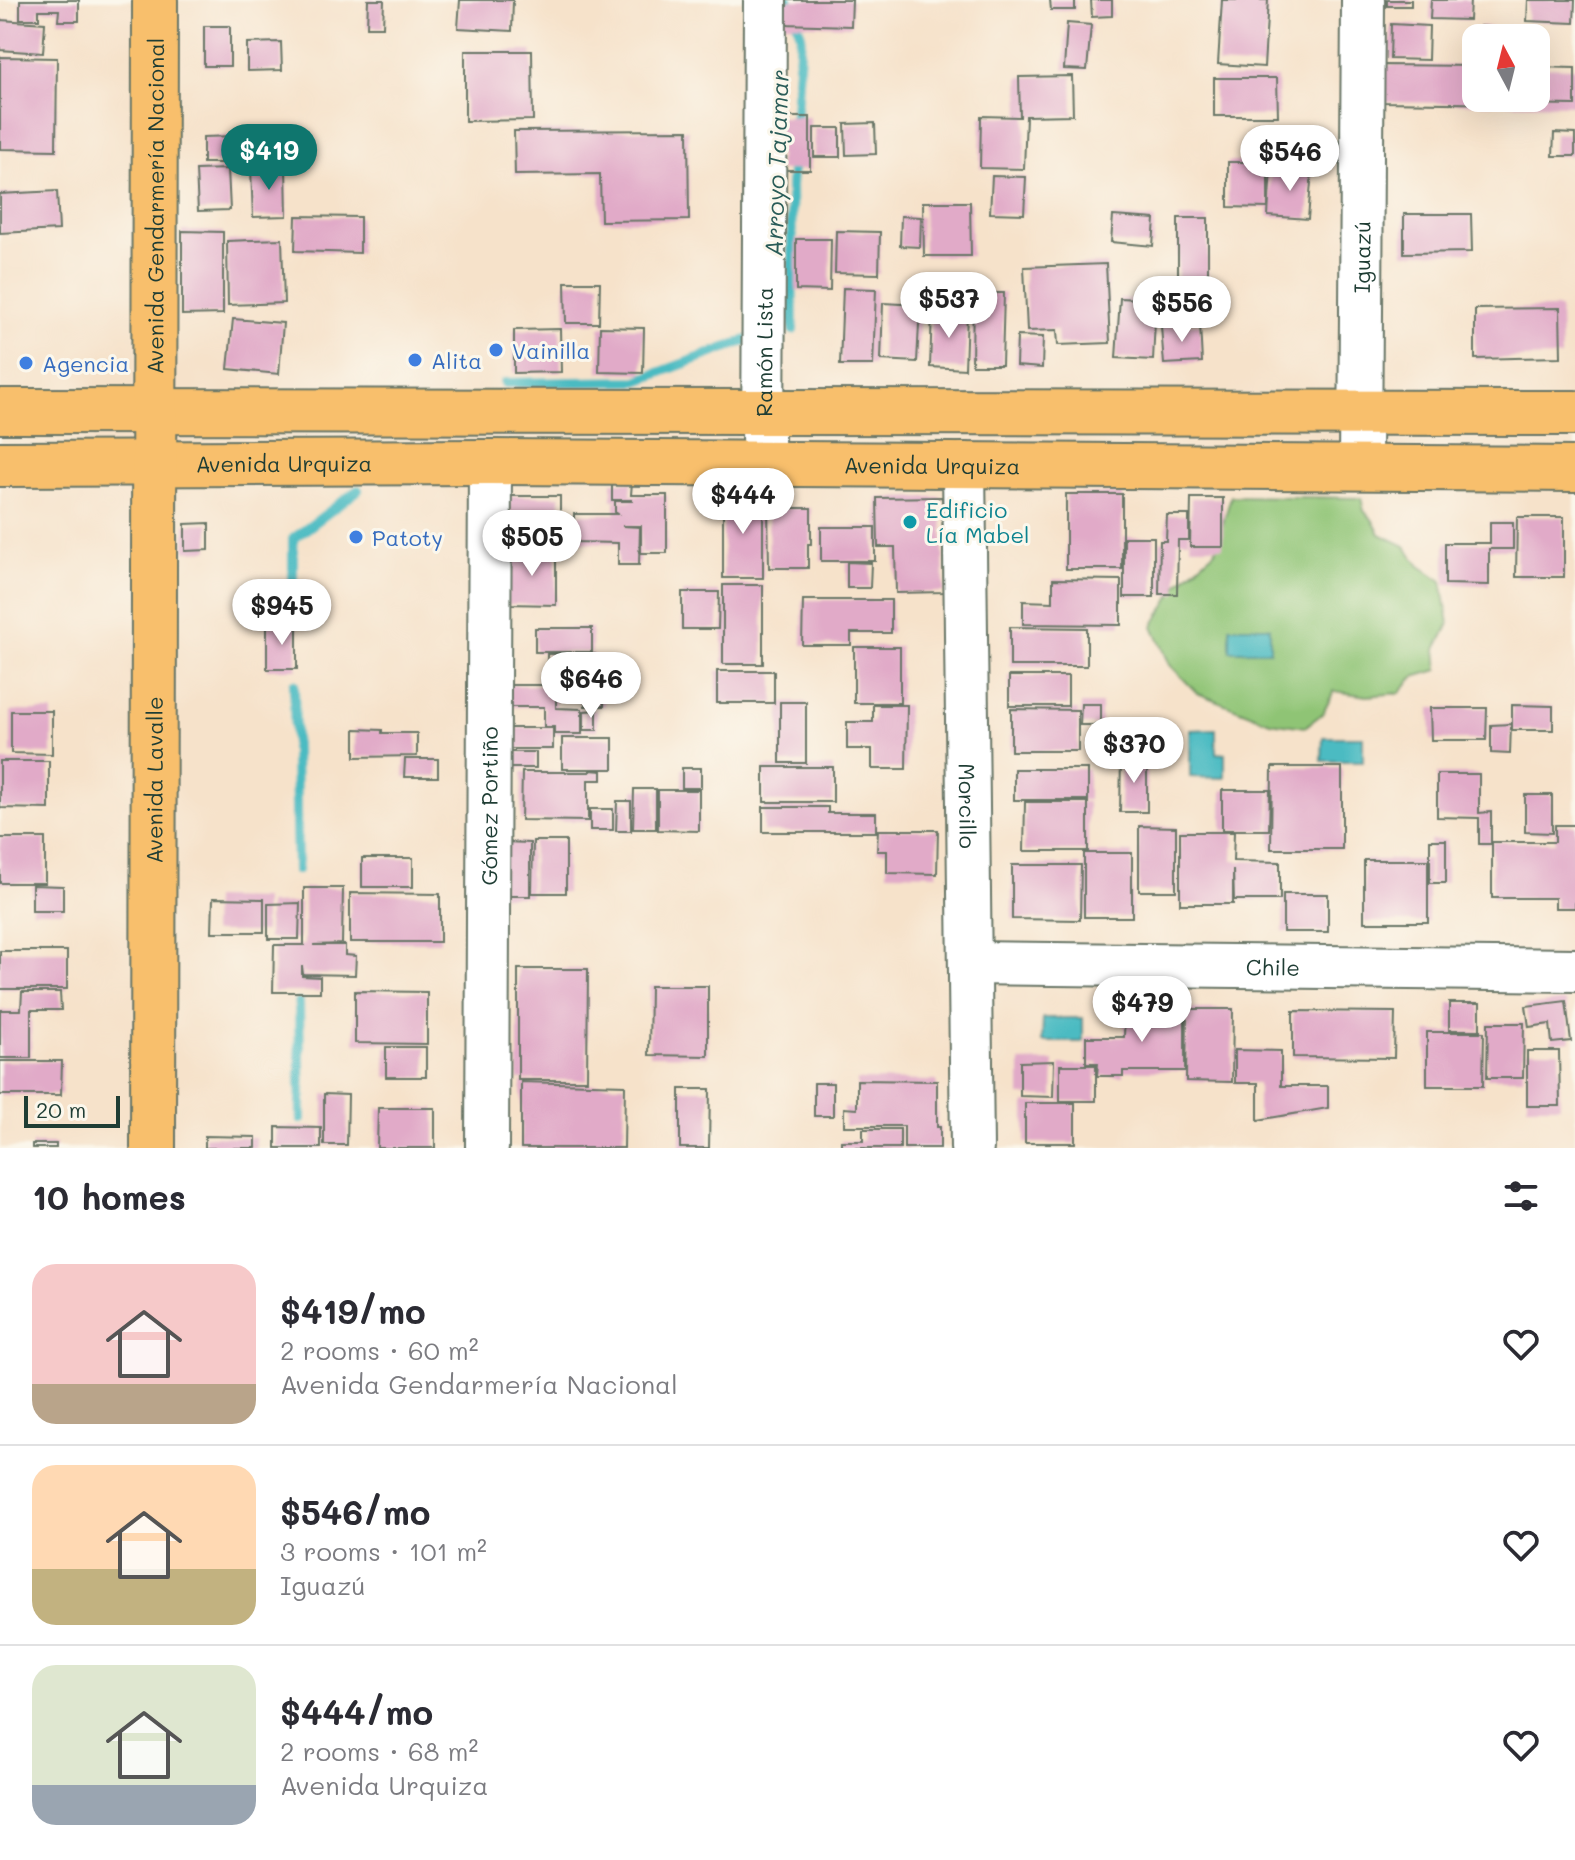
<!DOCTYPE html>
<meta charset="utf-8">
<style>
body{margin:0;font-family:Mali,sans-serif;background:#f7f7f7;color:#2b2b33;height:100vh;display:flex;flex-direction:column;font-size:30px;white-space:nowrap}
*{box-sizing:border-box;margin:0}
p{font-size:26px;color:#7c7c81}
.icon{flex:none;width:44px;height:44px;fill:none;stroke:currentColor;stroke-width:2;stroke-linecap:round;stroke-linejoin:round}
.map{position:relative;height:1148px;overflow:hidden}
.details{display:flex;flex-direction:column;background:#fff;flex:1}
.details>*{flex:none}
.needle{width:52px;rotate:353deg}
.fabs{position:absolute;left:1462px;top:24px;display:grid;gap:16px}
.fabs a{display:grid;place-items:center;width:88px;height:88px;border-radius:16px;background:#fff;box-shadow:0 8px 32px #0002;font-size:40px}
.scale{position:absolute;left:24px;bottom:20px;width:96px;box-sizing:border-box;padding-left:8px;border:4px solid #1f3d34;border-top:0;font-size:22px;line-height:28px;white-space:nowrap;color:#1f3d34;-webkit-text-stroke:6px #fbf7ec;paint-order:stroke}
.price{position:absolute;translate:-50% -68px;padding:0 18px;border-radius:28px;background:#fff;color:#222;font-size:26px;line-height:52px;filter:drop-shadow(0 2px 4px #0008)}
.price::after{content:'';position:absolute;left:50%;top:48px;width:24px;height:18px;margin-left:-12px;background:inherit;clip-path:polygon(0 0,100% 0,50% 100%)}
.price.on{background:#0f766e;color:#fff}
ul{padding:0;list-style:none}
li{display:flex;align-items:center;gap:24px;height:200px;padding:0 32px}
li+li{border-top:2px solid #e1e1e2}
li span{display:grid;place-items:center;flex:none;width:224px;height:160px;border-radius:24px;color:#555}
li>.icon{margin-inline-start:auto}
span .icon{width:96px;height:96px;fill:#fffc;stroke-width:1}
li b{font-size:34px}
h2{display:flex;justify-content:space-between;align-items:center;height:96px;padding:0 32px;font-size:34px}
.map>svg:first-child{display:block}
.green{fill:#8fc475;stroke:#578054;stroke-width:2}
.water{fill:#4cbbc2;stroke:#367c7b;stroke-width:2}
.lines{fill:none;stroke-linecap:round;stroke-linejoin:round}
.stream{stroke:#4cbbc2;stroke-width:10}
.building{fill:#e1aac8}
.minor-casing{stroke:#6a7768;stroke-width:46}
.major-casing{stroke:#6a7768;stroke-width:48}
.minor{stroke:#fff;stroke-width:42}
.major{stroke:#f8bf6c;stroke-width:44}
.shop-dot{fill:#3f7fe0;stroke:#fbf7ec;stroke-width:3}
.culture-dot{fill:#0f9aa8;stroke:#fbf7ec;stroke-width:3}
.labels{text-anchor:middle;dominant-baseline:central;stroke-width:6;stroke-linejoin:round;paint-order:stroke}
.street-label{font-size:22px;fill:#1f3d34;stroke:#fbf7ec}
.shop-label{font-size:22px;fill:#366cbe;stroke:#fbf7ec;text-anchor:start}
.culture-label{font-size:22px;fill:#0d838f;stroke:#fbf7ec;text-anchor:start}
.water-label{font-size:24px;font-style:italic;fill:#2a5c58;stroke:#fbf7ec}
</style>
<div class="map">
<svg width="1575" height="1148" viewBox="0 0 1575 1148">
<rect width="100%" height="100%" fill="#fbf7ec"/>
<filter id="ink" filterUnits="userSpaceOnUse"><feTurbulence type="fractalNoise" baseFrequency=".0125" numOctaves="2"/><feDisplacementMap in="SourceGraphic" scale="16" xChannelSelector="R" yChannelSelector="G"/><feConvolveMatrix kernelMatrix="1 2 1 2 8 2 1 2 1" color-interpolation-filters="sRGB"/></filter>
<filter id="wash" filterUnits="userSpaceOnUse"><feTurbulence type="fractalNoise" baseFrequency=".006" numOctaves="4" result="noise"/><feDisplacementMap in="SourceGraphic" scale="32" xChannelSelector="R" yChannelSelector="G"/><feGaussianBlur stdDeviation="1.8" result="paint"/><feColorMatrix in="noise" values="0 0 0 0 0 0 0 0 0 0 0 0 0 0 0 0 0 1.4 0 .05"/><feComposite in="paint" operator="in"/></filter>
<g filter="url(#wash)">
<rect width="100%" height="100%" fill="#f6e2ca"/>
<!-- green -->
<path class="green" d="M 1231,496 L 1361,498 L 1364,511 L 1372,519 L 1380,534 L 1405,546 L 1420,566 L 1442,581 L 1449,624 L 1436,649 L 1438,670 L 1414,677 L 1399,693 L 1367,696 L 1334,691 L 1323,713 L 1305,727 L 1270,722 L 1197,693 L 1170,665 L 1153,626 L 1179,583 L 1215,551 Z"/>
<!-- water -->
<path class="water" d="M 1230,627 L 1270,627 L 1270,651 L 1230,651 Z
M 1216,729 L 1216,753 L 1225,754 L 1225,778 L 1190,777 L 1190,730 Z
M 1323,737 L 1363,737 L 1363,761 L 1322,761 Z
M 1043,1018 L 1083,1018 L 1083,1042 L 1042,1042 Z"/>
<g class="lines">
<!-- stream -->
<path class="stream" d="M 788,0 L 801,34 L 795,128
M 793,330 L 791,186 L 793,160
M 505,383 L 637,381 L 747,340
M 293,617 L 293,539 L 358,490
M 294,684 L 297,870
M 299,1003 L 301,1119"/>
</g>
<g id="blocks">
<!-- building -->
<path class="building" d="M 20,0 L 79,0 L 79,21 L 58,21 L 59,10 L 39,10 L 39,19 L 20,19 Z
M 368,0 L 384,0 L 383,27 L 367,27 Z
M 460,0 L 513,0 L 512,31 L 458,28 Z
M 784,0 L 852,0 L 851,26 L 783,24 Z
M 1050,0 L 1075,0 L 1075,10 L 1051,10 Z
M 1091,0 L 1112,0 L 1112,16 L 1092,17 Z
M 1222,0 L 1268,0 L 1264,67 L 1218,64 Z
M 1387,0 L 1411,0 L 1411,6 L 1387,6 Z
M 1431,0 L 1470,0 L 1469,20 L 1430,19 Z
M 1528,0 L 1575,0 L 1574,23 L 1527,21 Z
M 0,20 L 45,23 L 43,53 L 0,50 Z
M 1067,23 L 1091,25 L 1087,70 L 1064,69 Z
M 1391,24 L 1429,26 L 1428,60 L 1390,59 Z
M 204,26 L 230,26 L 230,66 L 204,66 Z
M 1480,26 L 1527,31 L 1526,38 L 1478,38 Z
M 281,42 L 282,70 L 247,71 L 247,43 Z
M 465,51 L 532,51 L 533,120 L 465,121 Z
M 0,57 L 57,58 L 56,150 L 0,149 Z
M 1383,65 L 1476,66 L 1476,98 L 1536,98 L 1536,67 L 1575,68 L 1575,105 L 1383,102 Z
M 1072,76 L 1073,115 L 1026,116 L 1024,169 L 980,168 L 981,116 L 1020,117 L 1019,77 Z
M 1214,78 L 1277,78 L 1278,116 L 1214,116 Z
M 779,117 L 810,117 L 810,170 L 779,170 Z
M 875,123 L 876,154 L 846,155 L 845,124 Z
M 814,128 L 840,128 L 840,157 L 814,157 Z
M 688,130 L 689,220 L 601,221 L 600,174 L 515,175 L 514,131 Z
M 1554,133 L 1575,134 L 1575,156 L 1553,156 Z
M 236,136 L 236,163 L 203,163 L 203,137 Z
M 1228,162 L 1268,162 L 1268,208 L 1228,207 Z
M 286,167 L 287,216 L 253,217 L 251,168 Z
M 1271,167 L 1312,170 L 1308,219 L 1268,216 Z
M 228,169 L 230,210 L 198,211 L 196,170 Z
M 992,176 L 1026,177 L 1024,214 L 990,213 Z
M 57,191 L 59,230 L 0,233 L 0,194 Z
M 923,202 L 970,202 L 971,256 L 924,256 Z
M 1404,214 L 1471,214 L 1472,252 L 1404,253 Z
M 296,216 L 360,217 L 360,253 L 295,251 Z
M 901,216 L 921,217 L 920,247 L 900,246 Z
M 1113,216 L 1155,219 L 1153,246 L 1111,242 Z
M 1178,218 L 1208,218 L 1208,312 L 1178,312 Z
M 182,231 L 223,232 L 223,314 L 182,315 Z
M 836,231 L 880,232 L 879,274 L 835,273 Z
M 282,239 L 284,303 L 228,305 L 227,241 Z
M 796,239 L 831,239 L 830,291 L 796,290 Z
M 1106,264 L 1110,343 L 1058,345 L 1057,330 L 1027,331 L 1024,267 Z
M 565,282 L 600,282 L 599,323 L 566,323 Z
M 843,288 L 876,289 L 873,365 L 840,365 Z
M 973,293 L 1004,293 L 1002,365 L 972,365 Z
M 1120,298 L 1156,300 L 1153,360 L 1116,358 Z
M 883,303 L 920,305 L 917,362 L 881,360 Z
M 1560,308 L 1561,357 L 1475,359 L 1475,309 Z
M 932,311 L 967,312 L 965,369 L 930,367 Z
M 233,319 L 283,323 L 279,374 L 228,369 Z
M 1200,324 L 1202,362 L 1164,364 L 1161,326 Z
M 600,327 L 644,328 L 643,373 L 599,372 Z
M 560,329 L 561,372 L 514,373 L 514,330 Z
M 1017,336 L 1043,337 L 1042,368 L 1016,366 Z
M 612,482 L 632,482 L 631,495 L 667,495 L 667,553 L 641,553 L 641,526 L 622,526 L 640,527 L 639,565 L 618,565 L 618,543 L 574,542 L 574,514 L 618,514 L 615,512 L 615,501 L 632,501 L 632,500 L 612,500 Z
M 1066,494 L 1122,494 L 1122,569 L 1066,569 Z
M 723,495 L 763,495 L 763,578 L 723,578 Z
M 510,496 L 560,496 L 560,544 L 510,544 Z
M 942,497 L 944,592 L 896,593 L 895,547 L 878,547 L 877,498 Z
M 1191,498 L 1223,498 L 1223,547 L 1190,547 Z
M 768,508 L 811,508 L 811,544 L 808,544 L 808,568 L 769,568 Z
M 1167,515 L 1189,515 L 1189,540 L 1178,540 L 1177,594 L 1159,594 L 1160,541 L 1166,541 Z
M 1517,517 L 1564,517 L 1564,577 L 1516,577 Z
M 1490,522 L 1513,522 L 1513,549 L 1489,549 L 1489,585 L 1445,584 L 1445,543 L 1490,543 Z
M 209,523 L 209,550 L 185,551 L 185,524 Z
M 821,527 L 875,527 L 875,561 L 821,561 Z
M 1124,537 L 1154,537 L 1154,597 L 1124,597 Z
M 507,551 L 556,552 L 556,605 L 507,604 Z
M 847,562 L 871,563 L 870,588 L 847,588 Z
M 1053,579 L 1121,580 L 1121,625 L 1023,624 L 1023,601 L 1053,602 Z
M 723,585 L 763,585 L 763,664 L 723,664 Z
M 682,592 L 719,592 L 718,629 L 682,629 Z
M 803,600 L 891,600 L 891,633 L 851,633 L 851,645 L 802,645 Z
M 267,625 L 297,625 L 297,669 L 267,669 Z
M 1010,627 L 1087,628 L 1087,666 L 1010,666 Z
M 535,628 L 592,628 L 592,652 L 535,652 Z
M 854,647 L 900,647 L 900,703 L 854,703 Z
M 547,654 L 595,654 L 595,684 L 556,684 L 556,708 L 582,709 L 582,734 L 554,734 L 554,727 L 544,727 L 544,707 L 508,707 L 508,685 L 547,685 Z
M 717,671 L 774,671 L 774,703 L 717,703 Z
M 1009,676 L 1068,676 L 1068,706 L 1009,706 Z
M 604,686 L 604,706 L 585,706 L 585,687 Z
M 780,702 L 806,702 L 806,763 L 780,763 Z
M 1081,704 L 1101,704 L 1101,725 L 1080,725 Z
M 873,705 L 907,705 L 906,769 L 872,769 L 872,749 L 847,749 L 847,722 L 873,722 Z
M 1512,705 L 1553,706 L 1553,730 L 1512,730 Z
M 1430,708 L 1487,708 L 1486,740 L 1431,740 Z
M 1011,709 L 1078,710 L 1078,751 L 1011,751 Z
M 597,710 L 597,730 L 584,730 L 584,711 Z
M 11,711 L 52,711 L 52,754 L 11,753 Z
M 1511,724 L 1510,754 L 1491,753 L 1491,725 Z
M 503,728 L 553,728 L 553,749 L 502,749 Z
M 355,729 L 382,730 L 382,733 L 417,733 L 417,756 L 355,757 Z
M 562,738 L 613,738 L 613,769 L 562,769 Z
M 506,752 L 536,752 L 536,768 L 505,768 Z
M 1121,758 L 1147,758 L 1147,812 L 1120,812 Z
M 405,759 L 438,759 L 438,777 L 404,777 Z
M 0,761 L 49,761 L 49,809 L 0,808 Z
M 764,767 L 833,767 L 833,802 L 764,802 Z
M 1272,767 L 1342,767 L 1342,849 L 1271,849 Z
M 682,768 L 701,768 L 701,788 L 682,788 Z
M 1014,769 L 1088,769 L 1088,800 L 1014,800 Z
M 590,770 L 602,771 L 602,780 L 588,780 L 588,821 L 521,820 L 522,772 L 590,772 Z
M 1437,774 L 1479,774 L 1479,813 L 1491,812 L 1491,844 L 1479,844 L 1479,818 L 1437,817 Z
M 634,789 L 656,789 L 656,829 L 633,829 Z
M 658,790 L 699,790 L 699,831 L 658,830 Z
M 1222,790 L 1270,790 L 1269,830 L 1222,830 Z
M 1525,795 L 1552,795 L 1552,833 L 1525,832 Z
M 617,801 L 631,801 L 631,831 L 616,831 Z
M 1025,802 L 1088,802 L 1088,851 L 1024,851 Z
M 763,807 L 828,807 L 828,813 L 876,813 L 876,832 L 763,832 Z
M 590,809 L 613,809 L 613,830 L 590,830 Z
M 1555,825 L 1575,825 L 1575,908 L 1555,908 L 1555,898 L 1492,898 L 1492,842 L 1555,842 Z
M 1139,826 L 1176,827 L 1176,891 L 1139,891 Z
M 878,830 L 938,830 L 937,874 L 887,873 L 887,851 L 877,851 Z
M 1180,832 L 1234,832 L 1233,861 L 1280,862 L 1280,900 L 1234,900 L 1233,869 L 1233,904 L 1180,904 Z
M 0,838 L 45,838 L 45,883 L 0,883 Z
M 1430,840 L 1446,840 L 1446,883 L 1430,883 Z
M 533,841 L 566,841 L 566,893 L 532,893 Z
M 502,842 L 530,843 L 530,896 L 502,896 Z
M 1084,853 L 1132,853 L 1132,917 L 1084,917 Z
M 362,858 L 413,858 L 413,887 L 362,887 Z
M 1364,860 L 1428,860 L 1428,922 L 1364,922 Z
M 1012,865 L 1081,865 L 1080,920 L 1012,919 Z
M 32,885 L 63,886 L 63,911 L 32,911 Z
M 304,888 L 343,888 L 342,944 L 313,945 L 345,945 L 345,955 L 356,956 L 355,975 L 303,974 L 302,966 L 302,976 L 320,977 L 320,992 L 273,992 L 274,945 L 304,945 Z
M 350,893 L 440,894 L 440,942 L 350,942 Z
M 1283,894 L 1328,894 L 1328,932 L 1283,932 Z
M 213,898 L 264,899 L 264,932 L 212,932 Z
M 300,903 L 299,939 L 268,939 L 268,904 Z
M 0,951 L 67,951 L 67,989 L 0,989 Z
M 518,969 L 588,969 L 587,1080 L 518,1080 Z
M 650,986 L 708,986 L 708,1056 L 649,1055 Z
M 355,991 L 427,992 L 427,1044 L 355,1043 Z
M 22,992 L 60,992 L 61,1010 L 31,1010 L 31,1058 L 0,1058 L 0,1010 L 21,1010 Z
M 1566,1001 L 1571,1041 L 1552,1043 L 1550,1024 L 1529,1027 L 1526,1006 Z
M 1449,1003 L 1480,1003 L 1480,1030 L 1449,1030 Z
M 1125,1008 L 1185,1008 L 1185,1071 L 1123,1071 L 1123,1076 L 1097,1076 L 1098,1063 L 1086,1063 L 1086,1037 L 1124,1037 Z
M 1187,1009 L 1233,1009 L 1232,1082 L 1186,1081 Z
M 1293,1011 L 1395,1012 L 1394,1058 L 1293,1057 Z
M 1488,1023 L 1524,1023 L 1523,1078 L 1487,1078 Z
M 1427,1032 L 1484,1032 L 1483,1086 L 1427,1086 Z
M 386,1047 L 426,1047 L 426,1077 L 386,1077 Z
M 1235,1050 L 1281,1051 L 1281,1086 L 1328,1086 L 1328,1108 L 1258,1120 L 1258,1083 L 1235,1083 Z
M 1527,1051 L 1559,1051 L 1560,1106 L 1527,1106 Z
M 0,1061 L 62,1061 L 61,1095 L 0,1095 Z
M 1054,1061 L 1053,1097 L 1020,1096 L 1020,1062 Z
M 1060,1065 L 1096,1065 L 1096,1101 L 1060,1101 Z
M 857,1080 L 937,1081 L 937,1127 L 940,1127 L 940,1148 L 904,1148 L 904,1126 L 844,1126 L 844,1108 L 857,1109 Z
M 521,1082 L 625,1085 L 624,1148 L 521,1148 Z
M 814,1083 L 833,1083 L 833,1116 L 814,1116 Z
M 680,1089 L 710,1089 L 709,1148 L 680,1148 Z
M 324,1094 L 348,1095 L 347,1145 L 324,1145 Z
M 1025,1103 L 1075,1103 L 1075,1143 L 1025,1143 Z
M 378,1108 L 435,1108 L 435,1148 L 377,1148 Z
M 276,1127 L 321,1128 L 321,1148 L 276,1148 Z
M 863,1129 L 900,1129 L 900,1148 L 841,1148 L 841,1141 L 863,1141 Z
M 205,1136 L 256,1137 L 256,1148 L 205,1148 Z
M 32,1144 L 56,1144 L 56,1148 L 32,1148 Z"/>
</g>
</g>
<g filter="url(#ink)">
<use href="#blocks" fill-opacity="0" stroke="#6a7768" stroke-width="2"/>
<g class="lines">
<defs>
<g id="minor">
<path id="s1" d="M 763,464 L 765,0"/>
<path id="s2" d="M 964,464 L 972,1148"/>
<path id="s3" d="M 1360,467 L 1363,0"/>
<path id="s4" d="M 971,963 L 1575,970"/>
<path id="s5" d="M 487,1148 L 490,462"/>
</g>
<g id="major">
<path d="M 0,411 L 1575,413"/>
<path id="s6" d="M 0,464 L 490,462 L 1575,469"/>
<path id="s7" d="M 153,1148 L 155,0"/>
</g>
</defs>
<!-- minor casing -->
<use href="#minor" class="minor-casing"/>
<!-- major casing -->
<use href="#major" class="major-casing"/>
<!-- minor -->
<use href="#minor" class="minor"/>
<!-- major -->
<use href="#major" class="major"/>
</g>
</g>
<!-- markers -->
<g class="shop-dot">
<circle cx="496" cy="350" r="8"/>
<circle cx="415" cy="360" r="8"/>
<circle cx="26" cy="363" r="8"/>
<circle cx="356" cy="537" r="8"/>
</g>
<circle class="culture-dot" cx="910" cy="522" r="8"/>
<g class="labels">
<!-- street labels -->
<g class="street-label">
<text stroke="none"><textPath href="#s7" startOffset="942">Avenida Gendarmería Nacional</textPath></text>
<text stroke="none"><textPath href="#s3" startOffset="210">Iguazú</textPath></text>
<text stroke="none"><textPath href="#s1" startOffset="112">Ramón Lista</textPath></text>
<text stroke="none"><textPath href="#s6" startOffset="284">Avenida Urquiza</textPath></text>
<text stroke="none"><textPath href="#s6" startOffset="932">Avenida Urquiza</textPath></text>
<text stroke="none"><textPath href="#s7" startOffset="368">Avenida Lavalle</textPath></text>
<text stroke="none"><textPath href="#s5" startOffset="342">Gómez Portiño</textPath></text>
<text stroke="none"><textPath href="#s2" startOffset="342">Morcillo</textPath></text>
<text stroke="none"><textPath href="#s4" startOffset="302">Chile</textPath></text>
</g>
<!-- shop labels -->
<g class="shop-label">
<text x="512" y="350">Vainilla</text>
<text x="431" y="360">Alita</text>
<text x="42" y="363">Agencia</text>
<text x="372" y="537">Patoty</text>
</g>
<!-- culture labels -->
<g class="culture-label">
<text x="926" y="509">Edificio<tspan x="926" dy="25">Lía Mabel</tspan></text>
</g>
<!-- water labels -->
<g class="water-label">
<text transform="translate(776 163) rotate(-88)">Arroyo Tajamar</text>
</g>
</g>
</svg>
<div class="fabs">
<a><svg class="needle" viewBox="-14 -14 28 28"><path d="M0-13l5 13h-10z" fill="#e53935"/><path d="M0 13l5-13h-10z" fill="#7c7c81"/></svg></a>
</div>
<div class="scale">20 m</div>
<b class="price on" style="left:269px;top:192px">$419</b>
<b class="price" style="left:1290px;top:193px">$546</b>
<b class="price" style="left:949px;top:340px">$537</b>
<b class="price" style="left:1182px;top:344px">$556</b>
<b class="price" style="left:743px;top:536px">$444</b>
<b class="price" style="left:532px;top:578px">$505</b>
<b class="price" style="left:282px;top:647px">$945</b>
<b class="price" style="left:591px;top:720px">$646</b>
<b class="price" style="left:1134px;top:785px">$370</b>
<b class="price" style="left:1142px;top:1044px">$479</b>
</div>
<section class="details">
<h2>10 homes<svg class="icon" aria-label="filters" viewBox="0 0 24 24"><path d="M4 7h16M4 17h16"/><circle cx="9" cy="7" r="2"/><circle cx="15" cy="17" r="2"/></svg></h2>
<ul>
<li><span style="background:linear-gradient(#f6c9c9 75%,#b9a48a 0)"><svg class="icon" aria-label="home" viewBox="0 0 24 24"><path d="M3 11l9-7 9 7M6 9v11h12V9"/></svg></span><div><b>$419/mo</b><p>2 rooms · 60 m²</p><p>Avenida Gendarmería Nacional</p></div><svg class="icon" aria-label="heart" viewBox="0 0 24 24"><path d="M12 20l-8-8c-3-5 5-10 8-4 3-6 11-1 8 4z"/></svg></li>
<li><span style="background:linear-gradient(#ffd9b3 65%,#c2b280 0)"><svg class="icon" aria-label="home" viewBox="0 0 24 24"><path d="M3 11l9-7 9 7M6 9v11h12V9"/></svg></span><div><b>$546/mo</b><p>3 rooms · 101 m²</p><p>Iguazú</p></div><svg class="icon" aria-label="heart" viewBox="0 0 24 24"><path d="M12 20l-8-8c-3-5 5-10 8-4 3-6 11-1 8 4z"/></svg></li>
<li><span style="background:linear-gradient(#dfe7d0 75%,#9aa5b1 0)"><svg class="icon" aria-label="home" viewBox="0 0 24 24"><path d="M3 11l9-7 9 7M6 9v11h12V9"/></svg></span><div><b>$444/mo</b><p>2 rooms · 68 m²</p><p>Avenida Urquiza</p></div><svg class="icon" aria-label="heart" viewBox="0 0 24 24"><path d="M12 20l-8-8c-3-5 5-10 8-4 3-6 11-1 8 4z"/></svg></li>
</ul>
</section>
